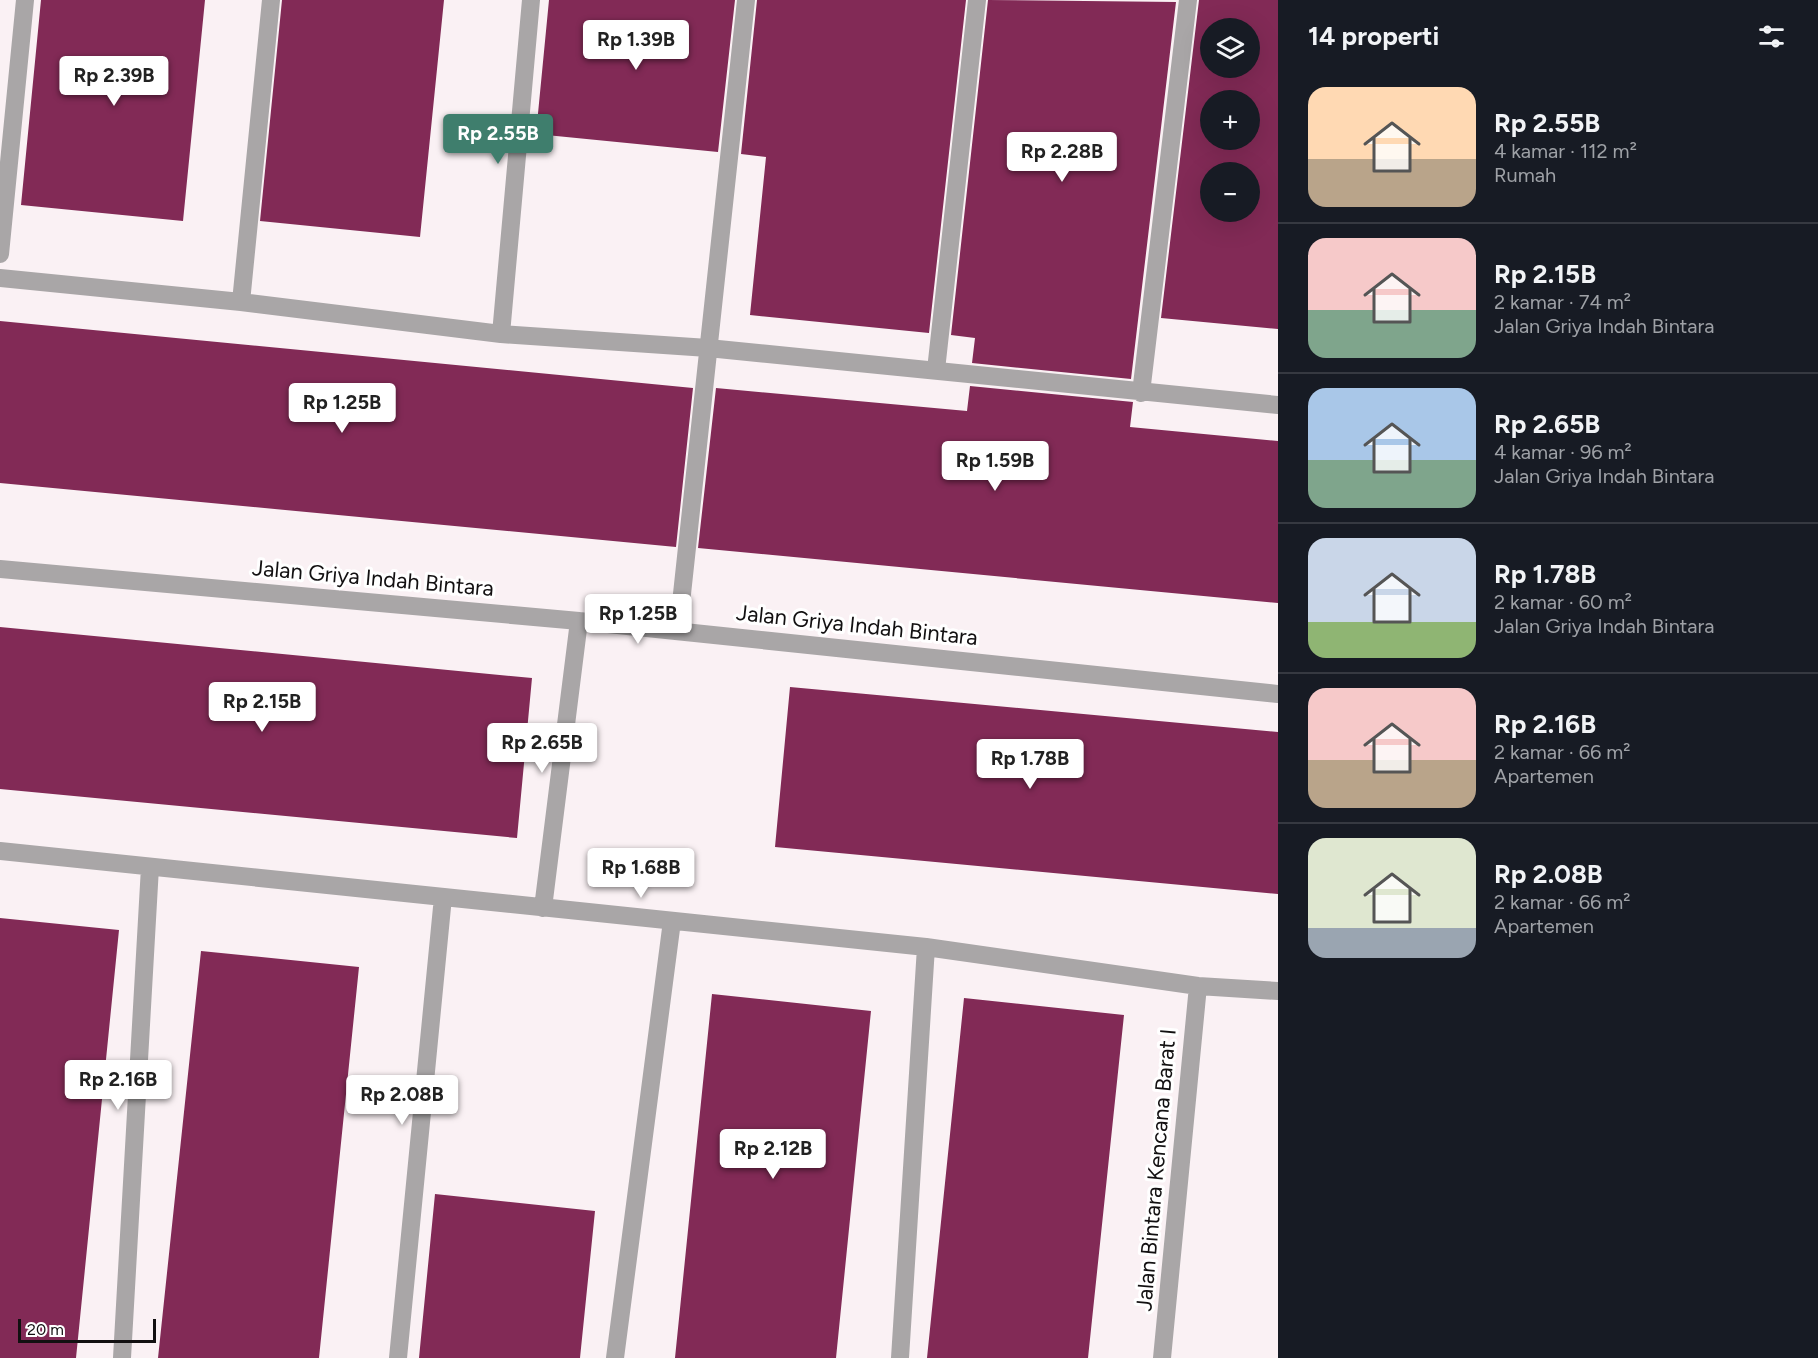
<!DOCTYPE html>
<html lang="id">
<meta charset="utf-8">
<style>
body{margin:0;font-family:Figtree,sans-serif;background:#20242c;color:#f1f3f6;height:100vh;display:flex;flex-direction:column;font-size:22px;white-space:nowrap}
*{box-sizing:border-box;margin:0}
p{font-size:20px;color:#9ea1a6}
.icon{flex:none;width:33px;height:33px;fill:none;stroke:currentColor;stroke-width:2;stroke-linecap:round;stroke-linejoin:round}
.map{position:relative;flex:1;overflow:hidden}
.panel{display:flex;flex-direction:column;background:#171b24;width:540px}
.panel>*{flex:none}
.controls{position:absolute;left:1200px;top:18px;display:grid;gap:12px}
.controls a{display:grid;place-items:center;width:60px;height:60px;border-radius:50%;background:#171b24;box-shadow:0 6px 24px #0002;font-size:30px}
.scale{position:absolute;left:18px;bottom:15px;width:138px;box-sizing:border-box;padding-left:6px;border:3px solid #121011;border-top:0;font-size:16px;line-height:21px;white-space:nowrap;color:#121011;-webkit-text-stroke:4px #fff;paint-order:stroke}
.price{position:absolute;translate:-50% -51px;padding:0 14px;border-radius:6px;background:#fff;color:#222;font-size:20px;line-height:39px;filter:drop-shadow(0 2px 3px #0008)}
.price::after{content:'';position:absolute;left:50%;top:36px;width:18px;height:14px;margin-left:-9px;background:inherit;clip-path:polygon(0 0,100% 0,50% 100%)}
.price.on{background:#3f7e6d;color:#fff}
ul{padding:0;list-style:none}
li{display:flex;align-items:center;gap:18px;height:150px;padding:0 30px}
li+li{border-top:2px solid #363941}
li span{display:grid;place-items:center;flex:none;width:168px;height:120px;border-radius:18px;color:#555}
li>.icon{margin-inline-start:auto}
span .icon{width:72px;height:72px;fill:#fffc;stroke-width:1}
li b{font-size:26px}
h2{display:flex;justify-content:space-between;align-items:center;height:72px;padding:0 30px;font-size:26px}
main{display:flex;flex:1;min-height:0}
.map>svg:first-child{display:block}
.building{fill:#822a56;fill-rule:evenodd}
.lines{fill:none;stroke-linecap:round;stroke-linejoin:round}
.minor{stroke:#a9a6a7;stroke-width:18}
.labels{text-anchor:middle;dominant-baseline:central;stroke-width:6;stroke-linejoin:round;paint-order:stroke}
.street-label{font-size:22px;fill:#121011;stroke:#fff}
</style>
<main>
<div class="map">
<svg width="1278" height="1358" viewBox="0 0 1278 1358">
<rect width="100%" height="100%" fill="#faf1f4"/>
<!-- building -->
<path class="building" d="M 41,0 L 205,0 L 183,221 L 21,205 Z
M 282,0 L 444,0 L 420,237 L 260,221 Z
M 549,0 L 735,0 L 718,152 L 536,134 Z
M 757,0 L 966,0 L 929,333 L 750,315 L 766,157 L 741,154 Z
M 988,0 L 1176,2 L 1131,379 L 972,363 L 975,338 L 951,335 Z
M 1199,0 L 1278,0 L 1278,329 L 1161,318 ZM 1210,28 L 1250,28 L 1250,68 L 1210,68 ZM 1210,100 L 1250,100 L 1250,140 L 1210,140 ZM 1210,172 L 1250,172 L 1250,212 L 1210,212 Z
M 0,321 L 693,388 L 676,547 L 0,483 Z
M 970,386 L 1133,402 L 1130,427 L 1278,441 L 1278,603 L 698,548 L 716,388 L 967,411 Z
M 0,627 L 532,678 L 517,838 L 0,789 Z
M 790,687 L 1278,732 L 1278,894 L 775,847 Z
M 0,918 L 119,930 L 76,1358 L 0,1358 Z
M 201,951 L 359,967 L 319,1358 L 158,1358 Z
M 712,994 L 871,1011 L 836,1358 L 675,1358 Z
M 964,998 L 1124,1015 L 1088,1358 L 927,1358 Z
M 435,1194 L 595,1211 L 580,1358 L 419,1358 Z"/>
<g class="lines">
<!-- minor -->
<path class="minor" d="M 0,254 L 25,0
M 0,278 L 241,302 L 501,334 L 708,348 L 1278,405
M 241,302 L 271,0
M 501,334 L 531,0
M 936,370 L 977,0
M 1141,393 L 1188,0
M 0,569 L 579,621 L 1278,694
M 678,631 L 746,0
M 0,851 L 926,947 L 1198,986 L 1278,991
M 543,908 L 579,621
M 122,1358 L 150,867
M 398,1358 L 443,897
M 615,1358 L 672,921
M 900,1358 L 926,947
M 1162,1358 L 1198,986"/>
</g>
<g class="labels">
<!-- street labels -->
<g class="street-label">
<text transform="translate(373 578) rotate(5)">Jalan Griya Indah Bintara</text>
<text transform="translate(857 625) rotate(6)">Jalan Griya Indah Bintara</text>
<text transform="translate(1156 1170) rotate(-85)">Jalan Bintara Kencana Barat I</text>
</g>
</g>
</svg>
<div class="controls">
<a><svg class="icon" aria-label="layers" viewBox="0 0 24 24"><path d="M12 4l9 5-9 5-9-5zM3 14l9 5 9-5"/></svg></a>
<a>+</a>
<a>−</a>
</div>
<div class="scale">20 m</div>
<b class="price" style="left:636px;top:71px">Rp 1.39B</b>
<b class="price" style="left:114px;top:107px">Rp 2.39B</b>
<b class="price on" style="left:498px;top:165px">Rp 2.55B</b>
<b class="price" style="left:1062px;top:183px">Rp 2.28B</b>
<b class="price" style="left:342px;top:434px">Rp 1.25B</b>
<b class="price" style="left:995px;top:492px">Rp 1.59B</b>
<b class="price" style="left:638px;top:645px">Rp 1.25B</b>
<b class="price" style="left:262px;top:733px">Rp 2.15B</b>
<b class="price" style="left:542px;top:774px">Rp 2.65B</b>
<b class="price" style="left:1030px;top:790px">Rp 1.78B</b>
<b class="price" style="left:641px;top:899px">Rp 1.68B</b>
<b class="price" style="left:118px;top:1111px">Rp 2.16B</b>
<b class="price" style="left:402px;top:1126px">Rp 2.08B</b>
<b class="price" style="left:773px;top:1180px">Rp 2.12B</b>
</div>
<section class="panel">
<h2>14 properti<svg class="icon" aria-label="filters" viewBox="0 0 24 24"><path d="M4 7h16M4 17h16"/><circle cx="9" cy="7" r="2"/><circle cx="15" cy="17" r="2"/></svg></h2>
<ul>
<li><span style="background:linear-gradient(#ffd9b3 60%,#b9a48a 0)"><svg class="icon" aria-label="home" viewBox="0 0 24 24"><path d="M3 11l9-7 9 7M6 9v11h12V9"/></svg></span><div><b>Rp 2.55B</b><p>4 kamar · 112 m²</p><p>Rumah</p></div></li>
<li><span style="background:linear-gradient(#f6c9c9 60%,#7fa58c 0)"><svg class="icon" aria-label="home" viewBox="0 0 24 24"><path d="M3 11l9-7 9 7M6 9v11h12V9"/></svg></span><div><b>Rp 2.15B</b><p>2 kamar · 74 m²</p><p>Jalan Griya Indah Bintara</p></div></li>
<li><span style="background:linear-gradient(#a9c7e8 60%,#7fa58c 0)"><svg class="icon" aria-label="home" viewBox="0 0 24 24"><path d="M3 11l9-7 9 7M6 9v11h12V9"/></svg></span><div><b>Rp 2.65B</b><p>4 kamar · 96 m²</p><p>Jalan Griya Indah Bintara</p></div></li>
<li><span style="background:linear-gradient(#c9d6e8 70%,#8fb573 0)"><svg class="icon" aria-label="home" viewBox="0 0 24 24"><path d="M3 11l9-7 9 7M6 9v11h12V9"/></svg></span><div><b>Rp 1.78B</b><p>2 kamar · 60 m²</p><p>Jalan Griya Indah Bintara</p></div></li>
<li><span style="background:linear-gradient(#f6c9c9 60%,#b9a48a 0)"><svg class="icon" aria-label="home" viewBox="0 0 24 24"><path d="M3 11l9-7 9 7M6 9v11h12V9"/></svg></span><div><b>Rp 2.16B</b><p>2 kamar · 66 m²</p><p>Apartemen</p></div></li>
<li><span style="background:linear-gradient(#dfe7d0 75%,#9aa5b1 0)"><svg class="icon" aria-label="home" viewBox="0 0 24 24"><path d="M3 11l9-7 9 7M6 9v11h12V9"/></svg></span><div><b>Rp 2.08B</b><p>2 kamar · 66 m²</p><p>Apartemen</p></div></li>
</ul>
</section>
</main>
